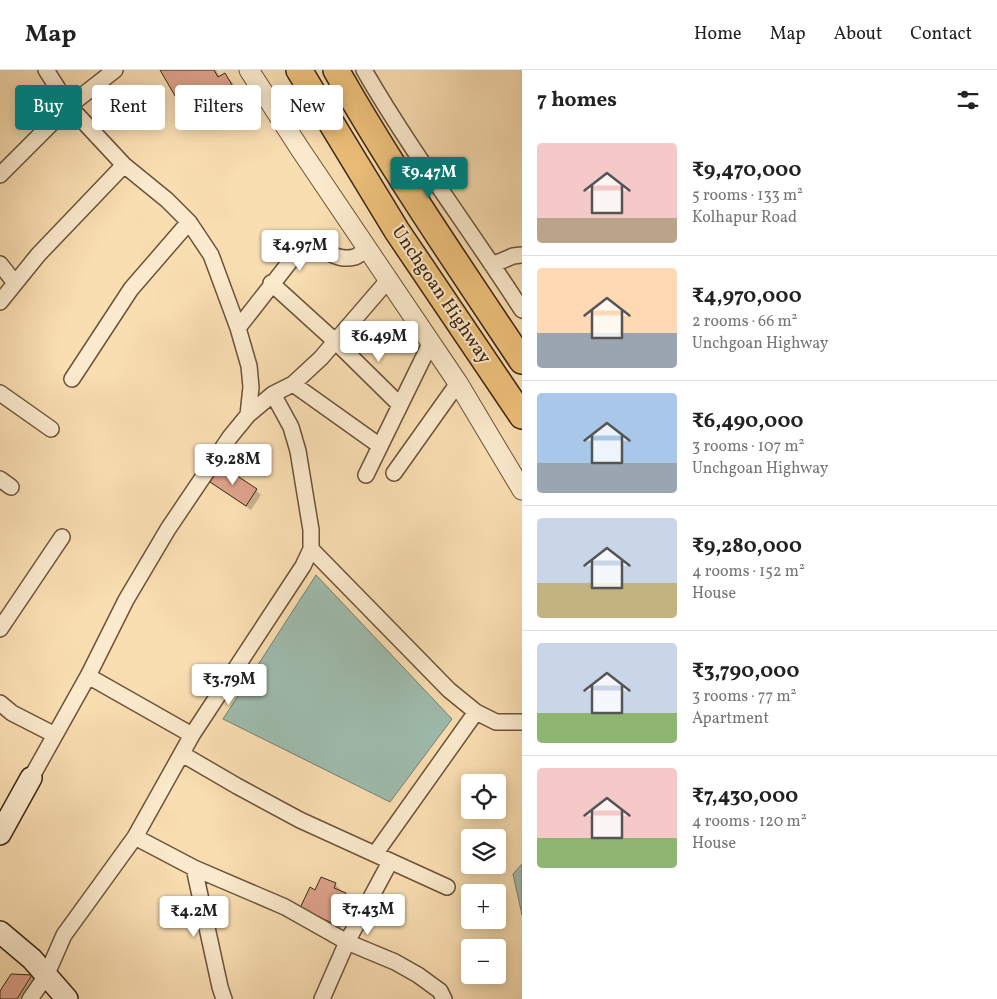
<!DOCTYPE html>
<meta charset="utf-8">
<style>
body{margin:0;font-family:Vollkorn,serif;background:#f6f6f6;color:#222;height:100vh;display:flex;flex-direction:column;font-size:19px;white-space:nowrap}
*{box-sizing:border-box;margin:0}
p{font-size:16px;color:#767676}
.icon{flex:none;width:28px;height:28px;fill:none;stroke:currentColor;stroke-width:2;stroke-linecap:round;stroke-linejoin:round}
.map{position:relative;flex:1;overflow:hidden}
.sheet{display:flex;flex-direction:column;background:#fff;width:475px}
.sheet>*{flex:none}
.banner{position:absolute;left:15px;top:15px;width:431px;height:45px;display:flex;gap:10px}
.fabs{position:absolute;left:461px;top:704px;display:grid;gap:10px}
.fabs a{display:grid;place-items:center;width:45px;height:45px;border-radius:5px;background:#fff;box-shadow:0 2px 12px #0003;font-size:25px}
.price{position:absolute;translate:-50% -42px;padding:0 11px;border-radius:5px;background:#fff;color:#222;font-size:16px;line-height:32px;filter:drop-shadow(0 1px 2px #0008)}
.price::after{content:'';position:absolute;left:50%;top:30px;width:15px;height:11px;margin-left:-8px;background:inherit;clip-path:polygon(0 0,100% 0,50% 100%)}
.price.current{background:#0f766e;color:#fff}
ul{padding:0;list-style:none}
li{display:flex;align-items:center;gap:15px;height:125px;padding:0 15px}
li+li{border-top:1px solid #e0e0e0}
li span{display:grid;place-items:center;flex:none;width:140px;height:100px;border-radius:5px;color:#555}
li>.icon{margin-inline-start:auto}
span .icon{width:60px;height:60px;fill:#fffc;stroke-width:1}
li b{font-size:21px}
h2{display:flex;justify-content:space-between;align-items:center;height:60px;padding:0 15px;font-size:21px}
.chip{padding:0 18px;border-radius:5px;background:#fff;box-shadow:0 2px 12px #0003;font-size:18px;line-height:45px}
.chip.current{background:#0f766e;color:#fff}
header{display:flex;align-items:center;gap:30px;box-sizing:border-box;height:70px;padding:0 25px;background:#fff;border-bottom:1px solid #e0e0e0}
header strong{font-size:24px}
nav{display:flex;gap:28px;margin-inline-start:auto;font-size:18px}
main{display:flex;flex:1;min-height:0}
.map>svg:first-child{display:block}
.water{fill:#9ebcae;stroke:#77806f}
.shadow{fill:#0003}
.building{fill:#dea28b;stroke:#3d2511}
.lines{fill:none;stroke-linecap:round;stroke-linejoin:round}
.minor-casing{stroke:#6c5339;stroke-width:18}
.tertiary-casing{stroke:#6c5339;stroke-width:21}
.secondary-casing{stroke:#3d2511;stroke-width:24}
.trunk-casing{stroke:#3d2511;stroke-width:28}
.minor{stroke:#fbeacd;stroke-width:15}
.tertiary{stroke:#fbeacd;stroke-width:19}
.secondary{stroke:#fbeacd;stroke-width:21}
.trunk{stroke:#ecbf79;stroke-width:25}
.labels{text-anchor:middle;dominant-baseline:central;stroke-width:4;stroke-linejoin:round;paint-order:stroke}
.street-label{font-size:19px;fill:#3d2511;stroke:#fbeacd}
</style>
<header>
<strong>Map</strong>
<nav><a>Home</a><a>Map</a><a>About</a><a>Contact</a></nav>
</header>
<main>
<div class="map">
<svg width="522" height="929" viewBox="0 0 522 929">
<rect width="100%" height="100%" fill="#f9deb2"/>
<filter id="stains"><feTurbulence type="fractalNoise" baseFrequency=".004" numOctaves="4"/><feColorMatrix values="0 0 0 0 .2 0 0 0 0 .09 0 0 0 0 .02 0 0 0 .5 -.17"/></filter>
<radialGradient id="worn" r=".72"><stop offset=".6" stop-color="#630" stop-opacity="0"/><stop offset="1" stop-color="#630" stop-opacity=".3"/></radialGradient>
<!-- water -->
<path class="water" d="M 316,505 L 452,649 L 390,732 L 223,649 Z
M 522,794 L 522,845 L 513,804 Z"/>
<!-- shadow -->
<path class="shadow" d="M 161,0 L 216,0 L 220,7 L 224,4 L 232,12 L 239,23 L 194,50 L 186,42 Z
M 216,416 L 256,420 L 261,425 L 251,440 Z
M 335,814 L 353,832 L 340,859 L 309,845 L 316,821 Z
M 12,905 L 32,907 L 39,914 L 29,929 L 0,929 L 0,923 Z"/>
<!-- building -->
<path class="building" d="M 160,0 L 214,0 L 218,7 L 225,3 L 232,15 L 185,43 Z
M 221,395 L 257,419 L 246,436 L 210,412 Z
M 321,807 L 336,813 L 334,818 L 346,823 L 332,853 L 300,838 L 310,817 L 315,820 Z
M 11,904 L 32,905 L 17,929 L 0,929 L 0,921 Z"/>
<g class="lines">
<defs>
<path id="minor" d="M 46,0 L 69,36 L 124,95 L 167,130 L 189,152 L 211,185 L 238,258 L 249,296 L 251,317 L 248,345
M 364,0 C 412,83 470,159 522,240
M 0,105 L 69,36 L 115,0
M 0,194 L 15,213
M 492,195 L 513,186 L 522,185
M 271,213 L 336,272 L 400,335
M 0,232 L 38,185 L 124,95
M 238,258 L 292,189 C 324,164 327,194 355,187 C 359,185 364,181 369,179
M 72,309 L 131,219 L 189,152
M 293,314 L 380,376
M 0,323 L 51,359
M 394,403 L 458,313
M 366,405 L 431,272
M 0,409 L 11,417
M 311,479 L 449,620 L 476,642 L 496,652 L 522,652
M 0,559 L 62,467
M 88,606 L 192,665
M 0,633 L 12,643 L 55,665
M 182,684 L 237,716 L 300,750 L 447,817
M 31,708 L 88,606 L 126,530 L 168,459 L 230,367 L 248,345 L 273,324 L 293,314 L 321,288 L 389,209
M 135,767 L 194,798 L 285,837 L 347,872 L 395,892 L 418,905 L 440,921 L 444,929
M 375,784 L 476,642
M 194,798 L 220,917 L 224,929
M 30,929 L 46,906 L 64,865 L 135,767 L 192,665 L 303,496 L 311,479 L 311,460 L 298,381 L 291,357 L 273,324
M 322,929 L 347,872 L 390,792"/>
<path id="tertiary" d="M 249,0 L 300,79 L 458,313 L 522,420"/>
<path id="secondary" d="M 0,764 L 31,708
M 0,862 L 32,889 L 67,929"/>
<path id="trunk" d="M 299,0 L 397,161 L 522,346
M 336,0 C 393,100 458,195 522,291"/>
</defs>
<!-- minor casing -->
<use href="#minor" class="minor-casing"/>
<!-- tertiary casing -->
<use href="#tertiary" class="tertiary-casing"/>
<!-- secondary casing -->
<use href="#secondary" class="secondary-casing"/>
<!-- trunk casing -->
<use href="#trunk" class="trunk-casing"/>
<!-- minor -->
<use href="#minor" class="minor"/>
<!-- tertiary -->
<use href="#tertiary" class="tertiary"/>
<!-- secondary -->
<use href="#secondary" class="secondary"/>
<!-- trunk -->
<use href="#trunk" class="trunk"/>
</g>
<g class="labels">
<!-- street labels -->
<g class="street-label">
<text transform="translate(441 225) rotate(56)">Unchgoan Highway</text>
</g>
</g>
<rect width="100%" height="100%" filter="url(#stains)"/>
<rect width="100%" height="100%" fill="url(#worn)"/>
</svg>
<div class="fabs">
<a><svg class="icon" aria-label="locate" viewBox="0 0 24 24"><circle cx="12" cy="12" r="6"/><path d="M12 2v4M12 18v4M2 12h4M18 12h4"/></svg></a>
<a><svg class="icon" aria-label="layers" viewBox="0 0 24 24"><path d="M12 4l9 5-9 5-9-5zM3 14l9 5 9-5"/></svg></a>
<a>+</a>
<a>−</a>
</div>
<b class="price current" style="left:429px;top:129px">₹9.47M</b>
<b class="price" style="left:300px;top:202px">₹4.97M</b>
<b class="price" style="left:379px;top:293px">₹6.49M</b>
<b class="price" style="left:233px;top:416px">₹9.28M</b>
<b class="price" style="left:229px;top:636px">₹3.79M</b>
<b class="price" style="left:368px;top:866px">₹7.43M</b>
<b class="price" style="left:194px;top:868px">₹4.2M</b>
<div class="banner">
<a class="chip current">Buy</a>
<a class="chip">Rent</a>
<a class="chip">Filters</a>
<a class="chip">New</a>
</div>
</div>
<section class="sheet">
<h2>7 homes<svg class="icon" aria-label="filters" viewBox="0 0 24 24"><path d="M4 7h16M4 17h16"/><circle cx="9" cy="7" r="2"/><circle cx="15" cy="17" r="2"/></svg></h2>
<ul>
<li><span style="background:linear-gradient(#f6c9c9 75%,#b9a48a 0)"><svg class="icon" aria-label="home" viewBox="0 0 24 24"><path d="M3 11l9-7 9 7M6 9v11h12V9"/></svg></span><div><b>₹9,470,000</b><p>5 rooms · 133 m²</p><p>Kolhapur Road</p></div></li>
<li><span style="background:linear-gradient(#ffd9b3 65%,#9aa5b1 0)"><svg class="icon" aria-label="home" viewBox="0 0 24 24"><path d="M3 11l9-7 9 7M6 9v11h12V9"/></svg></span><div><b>₹4,970,000</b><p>2 rooms · 66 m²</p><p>Unchgoan Highway</p></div></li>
<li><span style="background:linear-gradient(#a9c7e8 70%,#9aa5b1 0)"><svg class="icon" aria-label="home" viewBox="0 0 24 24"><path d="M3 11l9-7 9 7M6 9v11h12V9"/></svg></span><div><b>₹6,490,000</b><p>3 rooms · 107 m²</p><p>Unchgoan Highway</p></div></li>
<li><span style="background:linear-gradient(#c9d6e8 65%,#c2b280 0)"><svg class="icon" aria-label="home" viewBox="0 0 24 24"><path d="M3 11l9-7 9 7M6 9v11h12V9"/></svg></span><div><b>₹9,280,000</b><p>4 rooms · 152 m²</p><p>House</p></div></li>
<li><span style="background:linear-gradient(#c9d6e8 70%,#8fb573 0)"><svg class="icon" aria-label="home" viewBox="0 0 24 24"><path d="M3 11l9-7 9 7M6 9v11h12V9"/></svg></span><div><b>₹3,790,000</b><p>3 rooms · 77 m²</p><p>Apartment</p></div></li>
<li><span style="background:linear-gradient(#f6c9c9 70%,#8fb573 0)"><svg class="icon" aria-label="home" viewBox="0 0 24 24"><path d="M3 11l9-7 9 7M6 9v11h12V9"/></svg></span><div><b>₹7,430,000</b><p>4 rooms · 120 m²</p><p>House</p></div></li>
</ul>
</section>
</main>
